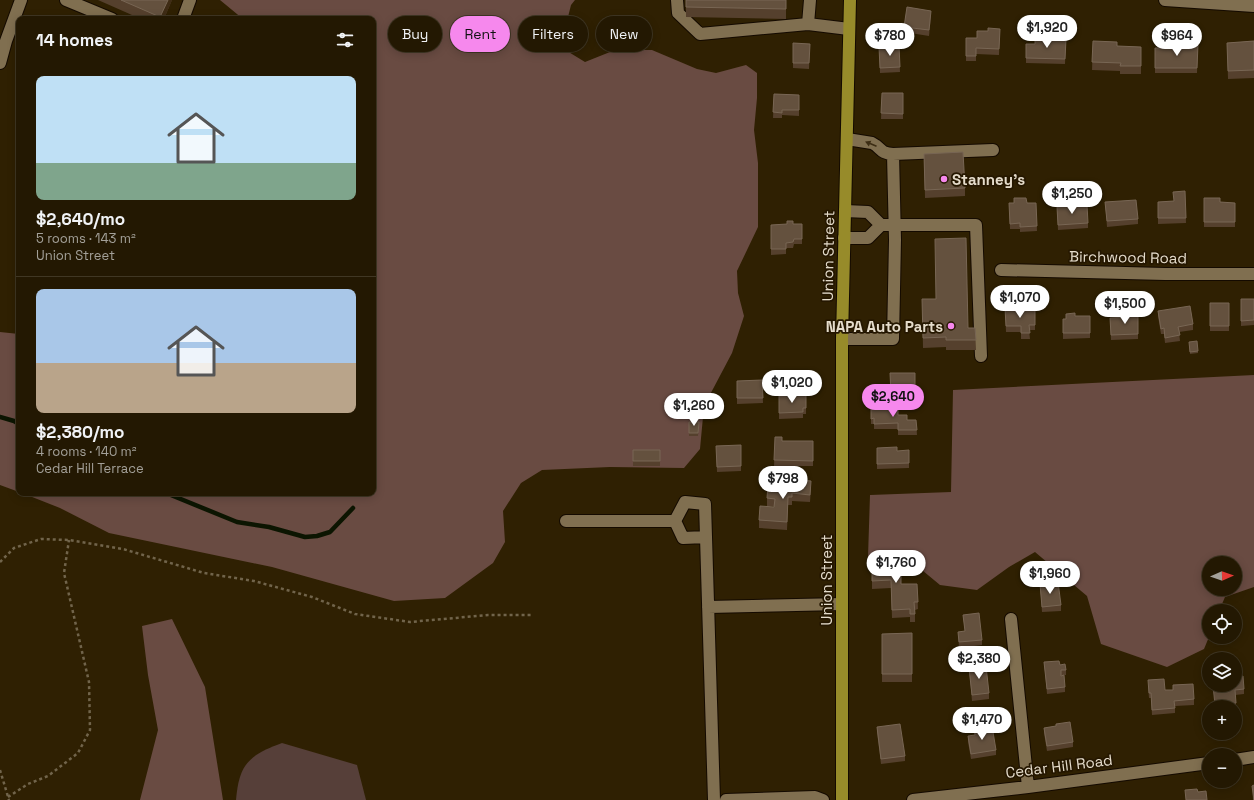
<!DOCTYPE html>
<meta charset="utf-8">
<style>
body{margin:0;font-family:"Space Grotesk",sans-serif;background:#2b210c;color:#f1f3f6;height:100vh;display:flex;flex-direction:column;font-size:15px;white-space:nowrap}
*{box-sizing:border-box;margin:0}
p{font-size:13px;color:#a3a099}
.icon{flex:none;width:22px;height:22px;fill:none;stroke:currentColor;stroke-width:2;stroke-linecap:round;stroke-linejoin:round}
.map{position:relative;flex:1;overflow:hidden}
.side{position:absolute;left:16px;top:16px;width:360px;height:480px;display:flex;flex-direction:column;background:#231802;border-radius:8px;box-shadow:0 2px 10px #0003,0 0 0 1px #403724}
.side>*{flex:none}
.banner{position:absolute;left:388px;top:16px;width:380px;height:36px;display:flex;gap:8px}
.needle{width:26px;rotate:88deg}
.fabs{position:absolute;left:1202px;top:556px;display:grid;gap:8px}
.fabs a{display:grid;place-items:center;width:40px;height:40px;border-radius:50%;background:#231802;box-shadow:0 2px 10px #0003,0 0 0 1px #403724;font-size:20px}
.price{position:absolute;translate:-50% -34px;padding:0 9px;border-radius:14px;background:#fff;color:#222;font-size:13px;line-height:26px;filter:drop-shadow(0 1px 2px #0008)}
.price::after{content:'';position:absolute;left:50%;top:24px;width:12px;height:9px;margin-left:-6px;background:inherit;clip-path:polygon(0 0,100% 0,50% 100%)}
.price.on{background:#f688ed;color:#111}
ul{padding:0;list-style:none}
li{display:grid;align-content:center;gap:8px;height:212px;padding:0 20px}
li+li{border-top:1px solid #403724}
li span{display:grid;place-items:center;height:124px;border-radius:8px;color:#555}
li>.icon{margin-inline-start:auto}
span .icon{width:72px;height:72px;fill:#fffc;stroke-width:1}
li b{font-size:17px}
h2{display:flex;justify-content:space-between;align-items:center;height:48px;padding:0 20px;font-size:17px}
.tag{padding:0 14px;border-radius:18px;background:#231802;box-shadow:0 2px 10px #0003,0 0 0 1px #403724;font-size:14px;line-height:36px}
.tag.on{background:#f688ed;color:#111}
.map>svg:first-child{display:block}
.green{fill:#563f39}
.forest{fill:#694b42;fill-rule:evenodd}
.lines{fill:none;stroke-linecap:round;stroke-linejoin:round}
.stream{stroke:#0c1501;stroke-width:4.5}
.minor-casing{stroke:#140a00;stroke-width:14}
.major-casing{stroke:#140a00;stroke-width:14}
.path{stroke:#71644b;stroke-width:2.5;stroke-dasharray:3 3;stroke-linecap:butt}
.minor{stroke:#806f50;stroke-width:12}
.major{stroke:#978b2a;stroke-width:12}
.wall{fill:#55402d}
.shaded-wall{fill:#3f2c15}
.building{fill:#64513e;stroke:#786654}
.oneway{fill:#3c2d14}
.poi-dot{fill:#f688ed;stroke:#251700;stroke-width:1.5}
.labels{text-anchor:middle;dominant-baseline:central;stroke-width:3.5;stroke-linejoin:round;paint-order:stroke}
.poi-label{font-size:15px;font-weight:bold;fill:#e5dccb;stroke:#251700;text-anchor:start}
.street-label{font-size:15px;fill:#e5dccb;stroke:#251700}
</style>
<div class="map">
<svg width="1254" height="800" viewBox="0 0 1254 800">
<rect width="100%" height="100%" fill="#2f2002"/>
<!-- green -->
<path class="green" d="M 282,743 L 357,765 L 366,800 L 236,800 C 239,764 249,755 282,743 Z"/>
<!-- forest -->
<path class="forest" d="M 220,0 L 575,0 L 571,5 L 564,33 L 567,51 L 585,62 L 615,50 L 652,50 L 697,69 L 716,73 L 746,65 L 757,73 L 757,98 L 754,130 L 758,163 L 758,227 L 737,271 L 738,293 L 744,316 L 732,353 L 704,406 L 700,449 L 684,468 L 610,467 L 542,470 L 521,483 L 503,511 L 505,542 L 493,563 L 445,598 L 394,601 L 272,567 L 109,533 L 60,508 L 22,493 L 373,493 L 373,19 L 243,19 Z
M 0,332 L 19,334 L 19,492 L 0,485 Z
M 1254,375 L 1254,587 L 1225,597 L 1219,611 L 1209,611 L 1209,637 L 1204,649 L 1167,667 L 1101,644 L 1087,596 L 1035,552 L 1009,567 L 977,590 L 940,585 L 905,556 L 868,557 L 870,495 L 951,492 L 953,390 ZM 1209,563 L 1235,563 L 1235,589 L 1209,589 Z
M 172,619 L 205,687 L 223,800 L 140,800 L 158,730 L 148,675 L 142,626 Z"/>
<g class="lines">
<!-- stream -->
<path class="stream" d="M 0,417 L 14,421 L 19,424
M 166,493 L 237,522 L 269,527 L 305,537 L 317,536 L 330,532 L 353,508"/>
<defs>
<path id="minor" d="M 66,0 L 112,19
M 677,0 L 678,13 L 700,34 L 808,24 L 849,29
M 1165,0 L 1254,6
M 183,19 L 190,0
M 808,24 L 810,0
M 0,63 L 6,41 L 21,0
M 847,139 L 872,143 C 882,148 879,153 893,154 L 993,150
M 845,211 L 868,212 L 881,225
M 844,238 L 868,238 L 881,225 L 976,225 L 981,356
M 1001,270 L 1165,274 L 1254,274
M 842,339 L 893,339 L 895,240 L 893,154
M 566,521 L 675,521 L 685,502 L 705,504 L 714,800
M 675,521 L 683,538 L 706,537
M 708,607 L 842,604
M 1011,619 L 1028,787
M 1235,760 L 1254,757
M 726,800 L 815,797 L 823,800
M 913,800 L 1028,787 L 1209,763"/>
<path id="major" d="M 842,800 L 842,339 L 850,0"/>
</defs>
<!-- minor casing -->
<use href="#minor" class="minor-casing"/>
<!-- major casing -->
<use href="#major" class="major-casing"/>
<!-- path -->
<path class="path" d="M 0,562 L 14,548 L 41,539 L 69,540 L 123,549 L 204,573 L 254,581 L 312,597 L 355,614 L 410,622 L 488,615 L 532,615
M 0,770 L 9,800
M 8,797 L 28,784 L 48,776 L 78,753 L 90,730 L 89,682 L 64,573 L 69,540"/>
<!-- minor -->
<use href="#minor" class="minor"/>
<!-- major -->
<use href="#major" class="major"/>
</g>
<!-- wall -->
<path class="wall" d="M 98,0 L 172,0 L 164,19 L 141,19 Z
M 686,0 L 786,0 L 786,19 L 686,17 Z
M 931,16 L 929,36 L 904,32 L 904,27 Z
M 1000,29 L 999,55 L 976,54 L 976,61 L 966,61 L 966,38 L 977,38 L 988,31 Z
M 1066,39 L 1065,64 L 1026,63 L 1026,44 L 1035,44 Z
M 1093,41 L 1117,46 L 1141,47 L 1141,74 L 1120,74 L 1120,71 L 1092,70 Z
M 1254,41 L 1254,78 L 1228,79 L 1227,43 Z
M 793,43 L 810,44 L 809,69 L 793,68 Z
M 1198,44 L 1197,73 L 1155,73 L 1155,48 L 1180,48 Z
M 899,46 L 900,72 L 880,73 L 879,47 Z
M 882,93 L 903,93 L 903,119 L 881,119 Z
M 774,94 L 799,95 L 799,116 L 782,115 L 782,118 L 773,118 Z
M 924,154 L 965,188 L 965,196 L 925,198 Z
M 1185,191 L 1186,223 L 1158,224 L 1158,202 L 1174,201 Z
M 1204,198 L 1220,202 L 1235,203 L 1235,227 L 1204,227 Z
M 1105,202 L 1138,219 L 1138,224 L 1107,227 Z
M 1009,203 L 1036,203 L 1037,231 L 1020,232 L 1020,229 L 1010,229 Z
M 1057,207 L 1088,223 L 1088,228 L 1058,230 Z
M 802,224 L 802,244 L 794,244 L 793,248 L 786,248 L 786,254 L 771,255 L 771,225 Z
M 922,299 L 936,299 L 968,328 L 975,328 L 976,350 L 946,350 L 946,347 L 923,348 Z
M 1241,299 L 1254,299 L 1254,325 L 1241,326 Z
M 1210,303 L 1229,303 L 1229,331 L 1210,331 Z
M 1005,308 L 1024,311 L 1035,310 L 1035,330 L 1029,330 L 1030,339 L 1021,339 L 1021,332 L 1006,332 Z
M 1158,311 L 1193,324 L 1193,330 L 1179,332 L 1180,341 L 1165,343 L 1164,334 L 1161,334 L 1158,316 Z
M 1138,314 L 1138,339 L 1111,340 L 1110,318 L 1130,317 Z
M 1075,316 L 1090,316 L 1090,338 L 1063,339 L 1063,319 L 1066,319 Z
M 1189,345 L 1198,351 L 1198,353 L 1190,354 Z
M 890,373 L 915,373 L 915,399 L 891,400 Z
M 762,380 L 763,403 L 737,404 L 737,381 Z
M 779,396 L 806,408 L 806,414 L 803,414 L 803,418 L 779,419 Z
M 871,408 L 898,415 L 907,420 L 916,420 L 917,435 L 898,435 L 898,429 L 874,429 L 874,424 L 871,424 Z
M 689,422 L 699,422 L 698,436 L 689,436 Z
M 775,437 L 782,441 L 813,441 L 813,466 L 774,466 Z
M 741,445 L 741,471 L 717,472 L 716,446 Z
M 877,448 L 897,451 L 909,463 L 909,468 L 877,469 Z
M 633,450 L 660,450 L 660,466 L 633,466 Z
M 811,488 L 810,502 L 792,501 L 792,505 L 788,505 L 787,530 L 759,528 L 759,520 L 774,507 L 774,506 L 767,506 L 767,498 Z
M 872,560 L 896,564 L 901,584 L 917,584 L 918,609 L 915,610 L 915,622 L 910,622 L 910,617 L 892,618 L 891,588 L 872,589 Z
M 1040,584 L 1061,605 L 1061,611 L 1042,612 Z
M 963,615 L 982,640 L 982,645 L 959,648 L 958,632 L 965,631 Z
M 912,633 L 912,682 L 882,682 L 882,634 Z
M 1044,662 L 1060,665 L 1066,670 L 1066,675 L 1061,675 L 1065,687 L 1065,692 L 1047,694 Z
M 969,668 L 989,693 L 989,699 L 972,701 Z
M 1173,685 L 1194,699 L 1194,705 L 1175,706 L 1175,713 L 1152,715 L 1151,698 L 1149,698 L 1148,686 L 1165,690 L 1173,690 Z
M 1213,685 L 1235,685 L 1244,689 L 1244,694 L 1235,695 L 1236,708 L 1235,708 L 1235,707 L 1215,707 Z
M 974,726 L 986,733 L 996,750 L 996,755 L 971,759 L 968,742 L 968,736 L 975,735 Z
M 877,727 L 905,756 L 905,761 L 881,764 L 877,732 Z
M 1044,728 L 1073,742 L 1073,747 L 1047,751 L 1044,733 Z
M 1254,780 L 1254,800 L 1253,800 L 1252,786 L 1254,785 Z"/>
<!-- shaded-wall -->
<path class="shaded-wall" d="M 168,0 L 172,0 L 164,19 L 160,19 L 160,17 Z
M 931,11 L 931,16 L 929,36 L 929,30 Z
M 788,497 L 788,505 L 787,530 L 787,522 Z"/>
<!-- building -->
<path class="building" d="M 121,0 L 168,0 L 160,17 Z
M 686,0 L 786,0 L 786,9 L 686,7 Z
M 907,7 L 931,11 L 929,30 L 904,27 Z
M 988,28 L 1000,29 L 999,49 L 976,48 L 976,56 L 966,56 L 966,38 L 977,38 L 977,31 L 988,31 Z
M 1035,38 L 1066,39 L 1065,59 L 1026,58 L 1026,44 L 1035,44 Z
M 1093,41 L 1117,42 L 1117,46 L 1141,47 L 1141,66 L 1120,66 L 1121,63 L 1092,62 Z
M 1254,41 L 1254,70 L 1228,71 L 1227,43 Z
M 793,43 L 810,44 L 809,63 L 793,63 Z
M 1180,43 L 1198,44 L 1197,68 L 1155,68 L 1155,48 L 1180,48 Z
M 899,46 L 900,67 L 880,68 L 879,47 Z
M 882,93 L 903,93 L 903,114 L 881,113 Z
M 774,94 L 799,95 L 799,110 L 782,110 L 782,113 L 773,112 Z
M 963,152 L 965,188 L 925,190 L 924,154 Z
M 1185,191 L 1186,218 L 1158,218 L 1158,202 L 1174,201 L 1173,192 Z
M 1014,198 L 1026,198 L 1027,203 L 1036,203 L 1037,226 L 1020,227 L 1020,223 L 1010,224 L 1009,203 L 1014,203 Z
M 1204,198 L 1220,198 L 1220,202 L 1235,203 L 1235,222 L 1204,222 Z
M 1136,200 L 1138,219 L 1107,221 L 1105,202 Z
M 1087,205 L 1088,223 L 1058,225 L 1057,207 Z
M 787,221 L 793,221 L 793,224 L 802,224 L 802,239 L 794,239 L 793,242 L 786,243 L 786,249 L 771,249 L 771,225 L 787,224 Z
M 966,238 L 968,328 L 975,328 L 976,340 L 946,340 L 946,337 L 923,338 L 922,299 L 936,299 L 935,239 Z
M 1241,299 L 1254,299 L 1254,320 L 1241,321 Z
M 1210,303 L 1229,303 L 1229,326 L 1210,326 Z
M 1190,306 L 1193,324 L 1178,327 L 1180,335 L 1165,338 L 1164,328 L 1161,329 L 1158,311 Z
M 1005,308 L 1023,308 L 1024,311 L 1035,310 L 1035,325 L 1029,325 L 1030,333 L 1021,333 L 1021,326 L 1006,326 Z
M 1075,313 L 1075,316 L 1090,316 L 1090,333 L 1063,333 L 1063,319 L 1066,319 L 1066,314 Z
M 1130,314 L 1138,314 L 1138,334 L 1111,335 L 1110,318 L 1130,317 Z
M 1197,341 L 1198,351 L 1190,352 L 1189,342 Z
M 890,373 L 915,373 L 915,394 L 891,394 Z
M 762,380 L 763,398 L 737,398 L 737,381 Z
M 806,395 L 806,408 L 803,408 L 803,412 L 779,413 L 779,396 Z
M 871,408 L 898,408 L 898,415 L 907,415 L 907,420 L 916,420 L 917,430 L 898,430 L 898,423 L 874,424 L 874,418 L 871,419 Z
M 689,422 L 699,422 L 698,433 L 689,433 Z
M 775,437 L 782,437 L 782,441 L 813,441 L 813,461 L 774,460 Z
M 741,445 L 741,466 L 717,467 L 716,446 Z
M 897,447 L 897,451 L 909,450 L 909,463 L 877,464 L 877,448 Z
M 633,450 L 660,450 L 660,461 L 633,461 Z
M 793,479 L 811,481 L 810,495 L 792,493 L 792,497 L 788,497 L 787,522 L 759,520 L 760,506 L 774,507 L 775,499 L 767,498 L 768,485 L 793,487 Z
M 895,559 L 896,564 L 901,564 L 901,584 L 917,584 L 918,602 L 914,602 L 915,614 L 910,614 L 910,609 L 892,610 L 891,580 L 872,581 L 872,560 Z
M 1058,582 L 1061,605 L 1042,607 L 1040,584 Z
M 979,613 L 982,640 L 959,642 L 958,632 L 965,631 L 963,615 Z
M 912,633 L 912,674 L 882,674 L 882,634 Z
M 1059,661 L 1060,665 L 1065,664 L 1066,670 L 1061,670 L 1061,676 L 1064,675 L 1065,687 L 1047,689 L 1044,662 Z
M 986,666 L 989,693 L 972,695 L 969,668 Z
M 1243,676 L 1244,689 L 1235,690 L 1236,703 L 1215,705 L 1213,685 L 1235,685 L 1235,677 Z
M 1164,679 L 1165,690 L 1173,690 L 1173,685 L 1193,684 L 1194,699 L 1174,701 L 1175,708 L 1152,710 L 1151,693 L 1149,693 L 1148,680 Z
M 1070,722 L 1073,742 L 1047,746 L 1044,728 L 1056,726 L 1056,724 Z
M 900,724 L 905,756 L 881,759 L 877,727 Z
M 985,724 L 986,733 L 993,732 L 996,750 L 971,754 L 968,736 L 975,735 L 974,726 Z
M 1254,785 L 1254,800 L 1252,786 Z
M 1197,789 L 1198,792 L 1206,791 L 1207,800 L 1186,800 L 1185,790 Z"/>
<!-- one-way arrows -->
<defs><path id="oneway-solid" d="M-6-.8H1V-3.2L6.5 0L1 3.2V.8H-6Z"/></defs>
<use class="oneway" href="#oneway-solid" transform="translate(871 144) rotate(-157)"/>
<!-- markers -->
<g class="poi-dot">
<circle cx="944" cy="179" r="4"/>
<circle cx="951" cy="326" r="4"/>
</g>
<g class="labels">
<!-- poi labels -->
<g class="poi-label">
<text x="952" y="179">Stanney's</text>
<text x="943" y="326" text-anchor="end">NAPA Auto Parts</text>
</g>
<!-- street labels -->
<g class="street-label">
<text transform="translate(828 256) rotate(-89)">Union Street</text>
<text transform="translate(1128 257) rotate(1)">Birchwood Road</text>
<text transform="translate(826 580) rotate(-90)">Union Street</text>
<text transform="translate(1059 766) rotate(-7)">Cedar Hill Road</text>
</g>
</g>
</svg>
<div class="fabs">
<a><svg class="needle" viewBox="-14 -14 28 28"><path d="M0-13l5 13h-10z" fill="#e53935"/><path d="M0 13l5-13h-10z" fill="#a3a099"/></svg></a>
<a><svg class="icon" aria-label="locate" viewBox="0 0 24 24"><circle cx="12" cy="12" r="6"/><path d="M12 2v4M12 18v4M2 12h4M18 12h4"/></svg></a>
<a><svg class="icon" aria-label="layers" viewBox="0 0 24 24"><path d="M12 4l9 5-9 5-9-5zM3 14l9 5 9-5"/></svg></a>
<a>+</a>
<a>−</a>
</div>
<b class="price" style="left:1047px;top:49px">$1,920</b>
<b class="price" style="left:890px;top:57px">$780</b>
<b class="price" style="left:1177px;top:57px">$964</b>
<b class="price" style="left:1072px;top:215px">$1,250</b>
<b class="price" style="left:1020px;top:319px">$1,070</b>
<b class="price" style="left:1125px;top:325px">$1,500</b>
<b class="price" style="left:792px;top:404px">$1,020</b>
<b class="price on" style="left:893px;top:418px">$2,640</b>
<b class="price" style="left:694px;top:427px">$1,260</b>
<b class="price" style="left:783px;top:500px">$798</b>
<b class="price" style="left:896px;top:584px">$1,760</b>
<b class="price" style="left:1050px;top:595px">$1,960</b>
<b class="price" style="left:979px;top:680px">$2,380</b>
<b class="price" style="left:982px;top:741px">$1,470</b>
<div class="banner">
<a class="tag">Buy</a>
<a class="tag on">Rent</a>
<a class="tag">Filters</a>
<a class="tag">New</a>
</div>
<section class="side">
<h2>14 homes<svg class="icon" aria-label="filters" viewBox="0 0 24 24"><path d="M4 7h16M4 17h16"/><circle cx="9" cy="7" r="2"/><circle cx="15" cy="17" r="2"/></svg></h2>
<ul>
<li><span style="background:linear-gradient(#bfe0f5 70%,#7fa58c 0)"><svg class="icon" aria-label="home" viewBox="0 0 24 24"><path d="M3 11l9-7 9 7M6 9v11h12V9"/></svg></span><div><b>$2,640/mo</b><p>5 rooms · 143 m²</p><p>Union Street</p></div></li>
<li><span style="background:linear-gradient(#a9c7e8 60%,#b9a48a 0)"><svg class="icon" aria-label="home" viewBox="0 0 24 24"><path d="M3 11l9-7 9 7M6 9v11h12V9"/></svg></span><div><b>$2,380/mo</b><p>4 rooms · 140 m²</p><p>Cedar Hill Terrace</p></div></li>
</ul>
</section>
</div>
